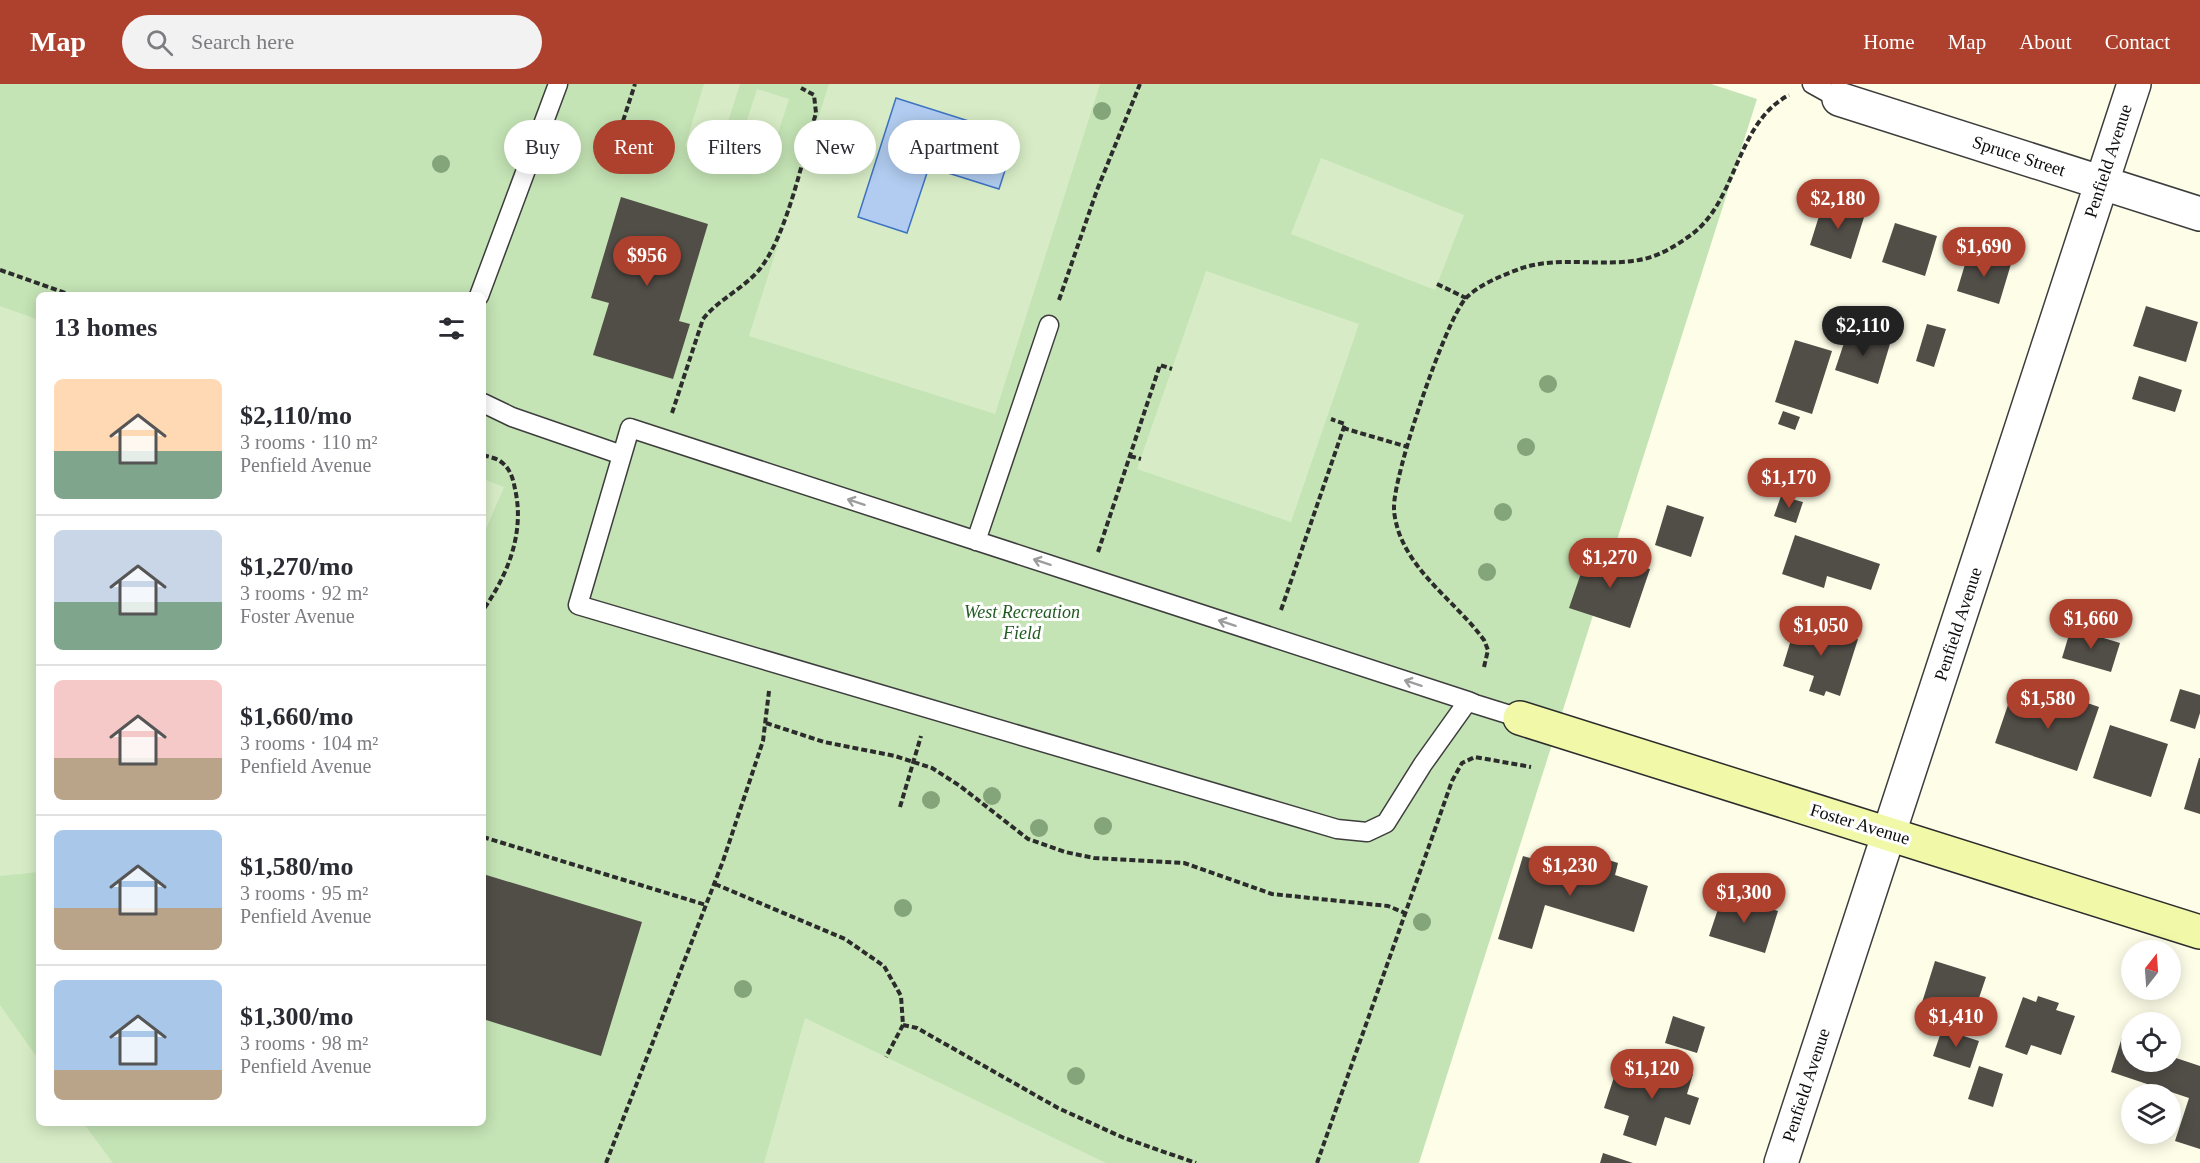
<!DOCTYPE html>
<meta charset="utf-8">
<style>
body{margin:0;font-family:Georgia,serif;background:#f2f2f3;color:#2b2b33;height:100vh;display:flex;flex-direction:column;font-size:22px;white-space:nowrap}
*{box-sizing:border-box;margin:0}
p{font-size:20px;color:#7c7c81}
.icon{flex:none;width:33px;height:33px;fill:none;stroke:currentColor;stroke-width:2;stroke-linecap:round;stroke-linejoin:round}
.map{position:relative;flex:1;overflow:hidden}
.sheet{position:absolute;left:36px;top:208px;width:450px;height:834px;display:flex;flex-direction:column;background:#fff;border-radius:9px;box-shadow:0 3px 15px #0003}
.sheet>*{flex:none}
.hud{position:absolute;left:504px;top:36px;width:570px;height:54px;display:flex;gap:12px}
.needle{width:39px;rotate:17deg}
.tools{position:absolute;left:2121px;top:856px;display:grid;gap:12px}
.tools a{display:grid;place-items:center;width:60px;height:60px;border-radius:50%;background:#fff;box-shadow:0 3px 15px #0003;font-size:30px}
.price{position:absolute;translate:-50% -51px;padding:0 14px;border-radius:21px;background:#ad412e;color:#fff;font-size:20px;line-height:39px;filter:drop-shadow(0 2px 3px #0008)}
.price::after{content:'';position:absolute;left:50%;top:36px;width:18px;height:14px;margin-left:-9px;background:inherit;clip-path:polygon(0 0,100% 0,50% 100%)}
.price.selected{background:#222;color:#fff}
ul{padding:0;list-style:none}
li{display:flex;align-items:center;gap:18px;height:150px;padding:0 18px}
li+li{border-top:2px solid #e1e1e2}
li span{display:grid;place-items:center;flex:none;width:168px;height:120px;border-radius:9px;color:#555}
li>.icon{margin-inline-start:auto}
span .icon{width:72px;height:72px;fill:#fffc;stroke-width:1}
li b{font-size:26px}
h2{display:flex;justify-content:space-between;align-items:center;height:72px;padding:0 18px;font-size:26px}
.chip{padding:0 21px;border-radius:27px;background:#fff;box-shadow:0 3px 15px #0003;font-size:21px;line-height:54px}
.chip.selected{background:#ad412e;color:#fff}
header{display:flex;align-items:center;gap:36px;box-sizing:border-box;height:84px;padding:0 30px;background:#ad412e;color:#fff}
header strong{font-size:28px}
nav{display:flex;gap:33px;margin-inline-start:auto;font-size:21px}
.search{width:420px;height:54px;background:#f2f2f3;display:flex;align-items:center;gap:15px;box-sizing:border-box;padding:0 21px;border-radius:33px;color:#7c7c81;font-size:22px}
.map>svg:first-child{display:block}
.green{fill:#c4e4b5;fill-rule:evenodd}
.pitch{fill:#d7ecc6}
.water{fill:#b1ccf0;stroke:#3e73c2;stroke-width:1.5}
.building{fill:#514d47}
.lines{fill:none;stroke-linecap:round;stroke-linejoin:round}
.lane-casing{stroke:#3d3d3d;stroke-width:21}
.street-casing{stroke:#3d3d3d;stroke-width:36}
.secondary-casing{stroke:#2c2c2c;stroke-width:36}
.path{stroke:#2c2c2c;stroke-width:4;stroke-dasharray:6 3;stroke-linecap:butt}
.lane{stroke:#fff;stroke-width:18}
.street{stroke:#fff;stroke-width:33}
.secondary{stroke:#f1f9a8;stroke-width:33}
.tree{fill:#84a47a}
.oneway{stroke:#9d9d9d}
.labels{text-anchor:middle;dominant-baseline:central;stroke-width:6;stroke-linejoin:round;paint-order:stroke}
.street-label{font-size:18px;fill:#0a0a0a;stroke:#fff}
.park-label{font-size:18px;font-style:italic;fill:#215b20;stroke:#fff}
</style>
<header>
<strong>Map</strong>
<div class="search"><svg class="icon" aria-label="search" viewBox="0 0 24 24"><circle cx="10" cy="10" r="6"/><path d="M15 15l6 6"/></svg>Search here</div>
<nav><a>Home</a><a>Map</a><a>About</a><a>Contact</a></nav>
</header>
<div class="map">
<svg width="2200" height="1079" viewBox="0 0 2200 1079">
<rect width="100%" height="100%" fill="#fdfde8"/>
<!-- green -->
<path class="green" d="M 0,0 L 1711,0 L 1757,15 L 1419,1079 L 0,1079 ZM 39,212 L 483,212 L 483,1040 L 39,1040 Z"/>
<!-- pitch -->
<path class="pitch" d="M 704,0 L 740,0 L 717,72 L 685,62 Z
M 829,0 L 1100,0 L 995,330 L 749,252 Z
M 757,5 L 789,15 L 766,87 L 734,77 Z
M 1321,74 L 1464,131 L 1435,206 L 1291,150 Z
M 1206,187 L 1359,240 L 1291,438 L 1137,385 Z
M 0,222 L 39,236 L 39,788 L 0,792 Z
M 483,395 L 504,403 L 483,452 Z
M 0,921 L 39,976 L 39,1040 L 84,1040 L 113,1079 L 0,1079 Z
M 805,934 L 1106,1079 L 764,1079 Z"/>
<!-- water -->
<path class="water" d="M 896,14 L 1016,52 L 999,105 L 929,83 L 907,149 L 858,133 Z"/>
<!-- building -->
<path class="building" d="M 621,113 L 708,140 L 679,237 L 690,240 L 673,295 L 593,271 L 609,219 L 591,214 Z
M 1824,116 L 1865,130 L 1851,175 L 1810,161 Z
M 1895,139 L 1937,152 L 1925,192 L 1882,178 Z
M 1969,167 L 2011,180 L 1999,220 L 1957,207 Z
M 2146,222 L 2198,238 L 2186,278 L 2133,262 Z
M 1927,240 L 1946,245 L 1934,283 L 1916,277 Z
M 1848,247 L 1890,260 L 1878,300 L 1835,286 Z
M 1795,256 L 1832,267 L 1812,330 L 1775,318 Z
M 2139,292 L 2182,306 L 2175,328 L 2132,315 Z
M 1783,327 L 1800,333 L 1795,346 L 1778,340 Z
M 1781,412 L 1803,418 L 1796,439 L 1774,432 Z
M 1667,421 L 1704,433 L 1691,473 L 1655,461 Z
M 1795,451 L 1880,480 L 1871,506 L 1827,492 L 1824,504 L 1782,490 Z
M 1589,466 L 1650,485 L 1630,544 L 1569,524 Z
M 1797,536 L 1858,555 L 1840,612 L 1826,607 L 1824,612 L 1809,607 L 1814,592 L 1783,582 Z
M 2071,544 L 2120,559 L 2111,588 L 2062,574 Z
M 2180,605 L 2200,611 L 2200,629 L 2195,645 L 2170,637 Z
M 2012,609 L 2066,627 L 2070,613 L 2099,623 L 2077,687 L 1995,659 Z
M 2110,641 L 2168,660 L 2151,713 L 2093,694 Z
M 2199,674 L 2200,674 L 2200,730 L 2184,725 Z
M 1587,769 L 1618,779 L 1615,791 L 1648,802 L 1634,848 L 1545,821 L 1532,865 L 1498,855 L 1523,772 L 1581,789 Z
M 483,790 L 642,838 L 601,972 L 483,935 Z
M 1723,810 L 1778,827 L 1765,869 L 1709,852 Z
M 1935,877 L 1986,893 L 1970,941 L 1920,925 Z
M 2038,912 L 2059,919 L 2056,926 L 2075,932 L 2061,971 L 2031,961 L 2027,971 L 2005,963 L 2023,913 L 2036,918 Z
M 1673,932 L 1705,943 L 1697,969 L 1665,959 Z
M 2125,944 L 2132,946 L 2132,978 L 2170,978 L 2170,972 L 2200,982 L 2200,1065 L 2175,1057 L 2189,1014 L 2111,988 Z
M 1942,945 L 1979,957 L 1970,984 L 1933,972 Z
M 2170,948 L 2178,950 L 2171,971 L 2170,971 Z
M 1648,975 L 1693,990 L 1687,1010 L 1699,1014 L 1690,1041 L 1665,1033 L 1656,1062 L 1623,1051 L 1629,1032 L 1604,1024 L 1616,987 L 1642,996 Z
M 1979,982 L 2003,990 L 1993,1023 L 1968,1015 Z
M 1603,1069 L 1633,1079 L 1600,1079 Z"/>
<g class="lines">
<defs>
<path id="lane" d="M 1812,0 L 1839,15
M 479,212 L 558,0
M 483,319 L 512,333 L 622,371
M 976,457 L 1049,241
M 1468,617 L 1423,680 L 1386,739 L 1367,748 L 1337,745 L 578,521 L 630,344 C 909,435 1189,526 1468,617 L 1475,620 L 1520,634"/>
<path id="street" d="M 1839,15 L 2200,130
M 1781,1079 L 2134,0"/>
<path id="secondary" d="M 1520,634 L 2200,848"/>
</defs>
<!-- lane casing -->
<use href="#lane" class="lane-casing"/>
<!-- street casing -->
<use href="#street" class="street-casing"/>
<!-- secondary casing -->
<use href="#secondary" class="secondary-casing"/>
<!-- path -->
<path class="path" d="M 612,71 L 635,0
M 0,186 L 74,212
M 1437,200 L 1466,214
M 1059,216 L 1097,106 L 1140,0
M 672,329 L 703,235 C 719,215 743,205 759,186 C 787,152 803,73 816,29 L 814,11 L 801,4
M 1343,344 L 1408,363
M 483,371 C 489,373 496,374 500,377 C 510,384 513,394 515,405 C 525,448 508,491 483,526
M 1130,372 L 1141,375
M 1098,468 L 1160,281 L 1172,285
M 1281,526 L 1345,340 L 1331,335
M 1484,583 L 1488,566 L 1484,556 C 1457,519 1413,491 1398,446 C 1396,439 1394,431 1394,424 C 1393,392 1445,237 1466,214 C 1480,200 1503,191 1522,184 C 1559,172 1601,183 1639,176 C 1657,173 1674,163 1688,153 C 1738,120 1734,40 1789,11
M 766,639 L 824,658 L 895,672 L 932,684 L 960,702 L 1028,755 L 1065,768 L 1094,774 L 1184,779 L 1272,810 L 1388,822 L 1405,829
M 900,723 L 921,652
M 483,753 L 706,821
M 715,800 L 845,855 L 884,882 L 901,912 L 903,941 L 886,973
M 903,941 L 917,944 L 1058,1024 L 1124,1054 L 1196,1079
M 606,1079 L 723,777 L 763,657 L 769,607
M 1317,1079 L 1452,697 L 1462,679 L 1475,673 L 1531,683"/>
<!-- lane -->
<use href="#lane" class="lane"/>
<!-- street -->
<use href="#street" class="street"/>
<!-- secondary -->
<use href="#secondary" class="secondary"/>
</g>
<!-- trees -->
<g class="tree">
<circle cx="1102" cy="27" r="9"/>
<circle cx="441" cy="80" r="9"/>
<circle cx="1548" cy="300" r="9"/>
<circle cx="1526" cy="363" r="9"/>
<circle cx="1503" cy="428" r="9"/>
<circle cx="1487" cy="488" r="9"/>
<circle cx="992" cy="712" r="9"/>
<circle cx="931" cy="716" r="9"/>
<circle cx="1103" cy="742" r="9"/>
<circle cx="1039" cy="744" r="9"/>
<circle cx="903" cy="824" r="9"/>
<circle cx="1422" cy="838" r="9"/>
<circle cx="743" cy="905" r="9"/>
<circle cx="1076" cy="992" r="9"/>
</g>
<!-- one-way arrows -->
<defs><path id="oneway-shaft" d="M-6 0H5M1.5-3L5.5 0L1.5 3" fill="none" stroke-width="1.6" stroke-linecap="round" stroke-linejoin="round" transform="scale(1.5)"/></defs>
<g class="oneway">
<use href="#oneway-shaft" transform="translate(856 418) rotate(-162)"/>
<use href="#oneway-shaft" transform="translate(1042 478) rotate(-162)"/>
<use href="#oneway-shaft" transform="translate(1227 539) rotate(-162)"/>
<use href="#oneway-shaft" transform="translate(1413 599) rotate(-162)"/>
</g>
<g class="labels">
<!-- street labels -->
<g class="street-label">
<text transform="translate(2019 72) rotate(18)">Spruce Street</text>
<text transform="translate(2108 77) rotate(-72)">Penfield Avenue</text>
<text transform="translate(1958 540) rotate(-72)">Penfield Avenue</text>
<text transform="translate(1860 740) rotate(17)">Foster Avenue</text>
<text transform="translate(1806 1001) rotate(-72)">Penfield Avenue</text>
</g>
<!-- park labels -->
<g class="park-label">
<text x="1022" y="528">West Recreation<tspan x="1022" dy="21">Field</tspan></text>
</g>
</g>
</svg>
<div class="tools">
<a><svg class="needle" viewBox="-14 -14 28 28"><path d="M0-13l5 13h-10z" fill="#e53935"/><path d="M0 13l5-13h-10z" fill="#7c7c81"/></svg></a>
<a><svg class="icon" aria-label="locate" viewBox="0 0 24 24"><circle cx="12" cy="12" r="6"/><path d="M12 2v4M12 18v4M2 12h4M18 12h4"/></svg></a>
<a><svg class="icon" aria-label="layers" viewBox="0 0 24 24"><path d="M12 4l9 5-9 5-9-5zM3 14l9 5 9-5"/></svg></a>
</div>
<b class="price" style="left:1838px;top:146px">$2,180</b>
<b class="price" style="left:1984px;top:194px">$1,690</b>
<b class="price" style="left:647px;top:203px">$956</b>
<b class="price selected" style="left:1863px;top:273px">$2,110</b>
<b class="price" style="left:1789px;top:425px">$1,170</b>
<b class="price" style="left:1610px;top:505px">$1,270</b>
<b class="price" style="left:2091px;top:566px">$1,660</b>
<b class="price" style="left:1821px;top:573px">$1,050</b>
<b class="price" style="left:2048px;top:646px">$1,580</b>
<b class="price" style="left:1570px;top:813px">$1,230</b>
<b class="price" style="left:1744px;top:840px">$1,300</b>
<b class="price" style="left:1956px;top:964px">$1,410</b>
<b class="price" style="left:1652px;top:1016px">$1,120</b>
<div class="hud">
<a class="chip">Buy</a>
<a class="chip selected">Rent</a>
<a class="chip">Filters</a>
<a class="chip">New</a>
<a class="chip">Apartment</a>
</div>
<section class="sheet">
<h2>13 homes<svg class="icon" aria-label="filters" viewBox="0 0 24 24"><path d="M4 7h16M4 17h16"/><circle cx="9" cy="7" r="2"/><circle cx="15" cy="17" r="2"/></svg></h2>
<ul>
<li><span style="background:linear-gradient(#ffd9b3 60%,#7fa58c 0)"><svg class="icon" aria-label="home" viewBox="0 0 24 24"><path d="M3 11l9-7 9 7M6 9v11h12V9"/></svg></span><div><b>$2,110/mo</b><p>3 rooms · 110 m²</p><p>Penfield Avenue</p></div></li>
<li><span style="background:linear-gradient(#c9d6e8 60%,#7fa58c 0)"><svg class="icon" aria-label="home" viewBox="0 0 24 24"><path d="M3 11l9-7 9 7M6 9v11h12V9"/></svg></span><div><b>$1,270/mo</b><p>3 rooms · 92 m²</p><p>Foster Avenue</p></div></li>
<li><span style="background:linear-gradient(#f6c9c9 65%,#b9a48a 0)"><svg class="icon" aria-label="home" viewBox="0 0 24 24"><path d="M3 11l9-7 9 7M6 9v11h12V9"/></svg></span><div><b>$1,660/mo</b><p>3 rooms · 104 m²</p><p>Penfield Avenue</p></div></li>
<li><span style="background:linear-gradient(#a9c7e8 65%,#b9a48a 0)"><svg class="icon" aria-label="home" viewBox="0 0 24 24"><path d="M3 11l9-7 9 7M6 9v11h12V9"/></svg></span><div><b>$1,580/mo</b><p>3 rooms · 95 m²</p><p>Penfield Avenue</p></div></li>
<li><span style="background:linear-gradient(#a9c7e8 75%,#b9a48a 0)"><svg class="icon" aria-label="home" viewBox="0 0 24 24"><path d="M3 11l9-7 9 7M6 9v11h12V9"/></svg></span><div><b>$1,300/mo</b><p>3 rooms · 98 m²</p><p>Penfield Avenue</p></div></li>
</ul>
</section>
</div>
